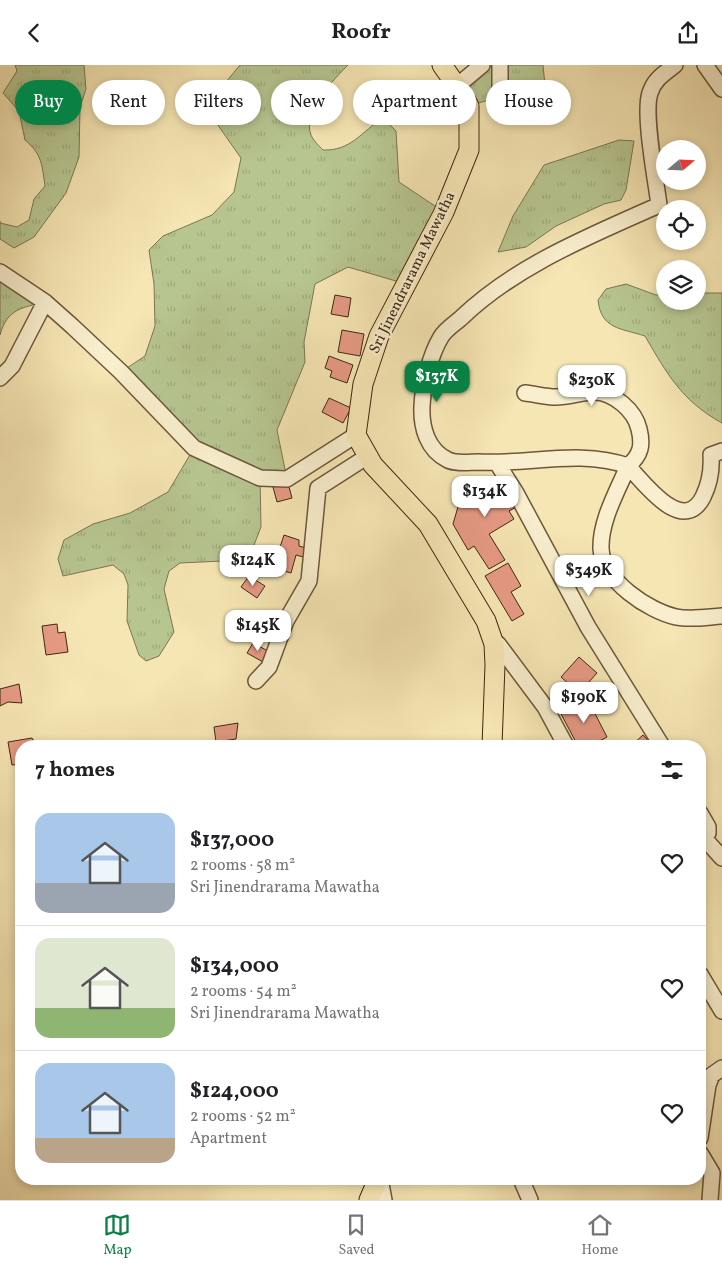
<!DOCTYPE html>
<meta charset="utf-8">
<style>
body{margin:0;font-family:Vollkorn,serif;background:#f2f2f2;color:#202124;height:100vh;display:flex;flex-direction:column;font-size:19px;white-space:nowrap}
*{box-sizing:border-box;margin:0}
p{font-size:16px;color:#757577}
.icon{flex:none;width:28px;height:28px;fill:none;stroke:currentColor;stroke-width:2;stroke-linecap:round;stroke-linejoin:round}
.map{position:relative;flex:1;overflow:hidden}
.details{position:absolute;left:15px;top:675px;width:691px;height:445px;display:flex;flex-direction:column;background:#fff;border-radius:20px;box-shadow:0 2px 8px #0003}
.details>*{flex:none}
.guide{position:absolute;left:15px;top:15px;width:692px;height:45px;display:flex;gap:10px}
.needle{width:32px;rotate:71deg}
.buttons{position:absolute;left:656px;top:75px;display:grid;gap:10px}
.buttons a{display:grid;place-items:center;width:50px;height:50px;border-radius:50%;background:#fff;box-shadow:0 2px 8px #0003;font-size:25px}
.price{position:absolute;translate:-50% -42px;padding:0 11px;border-radius:10px;background:#fff;color:#222;font-size:16px;line-height:32px;filter:drop-shadow(0 1px 2px #0008)}
.price::after{content:'';position:absolute;left:50%;top:30px;width:15px;height:11px;margin-left:-8px;background:inherit;clip-path:polygon(0 0,100% 0,50% 100%)}
.price.on{background:#0b8043;color:#fff}
ul{padding:0;list-style:none}
li{display:flex;align-items:center;gap:15px;height:125px;padding:0 20px}
li+li{border-top:1px solid #e0e0e0}
li span{display:grid;place-items:center;flex:none;width:140px;height:100px;border-radius:15px;color:#555}
li>.icon{margin-inline-start:auto}
span .icon{width:60px;height:60px;fill:#fffc;stroke-width:1}
li b{font-size:21px}
h2{display:flex;justify-content:space-between;align-items:center;height:60px;padding:0 20px;font-size:21px}
.tag{padding:0 18px;border-radius:22px;background:#fff;box-shadow:0 2px 8px #0003;font-size:18px;line-height:45px}
.tag.on{background:#0b8043;color:#fff}
header{display:flex;justify-content:space-between;align-items:center;height:65px;padding:0 20px;background:#fff;font-size:22px;font-weight:700}
.dock{display:flex;justify-content:space-around;align-items:center;height:70px;border-top:1px solid #e0e0e0;background:#fff;font-size:14px;color:#757577}
.dock a{display:grid;justify-items:center;gap:2px}
.dock .on{color:#0b8043}
.map>svg:first-child{display:block}
.grass{fill:url(#grass-tufts);stroke:#7b7652}
.building{fill:#e79a85;stroke:#3f2712}
.lines{fill:none;stroke-linecap:round;stroke-linejoin:round}
.minor-casing{stroke:#6d573a;stroke-width:18}
.major-casing{stroke:#3f2712;stroke-width:21}
.minor{stroke:#f9efce;stroke-width:15}
.major{stroke:#f6e6b4;stroke-width:19}
.labels{text-anchor:middle;dominant-baseline:central;stroke-width:5;stroke-linejoin:round;paint-order:stroke}
.street-label{font-size:15px;fill:#3f2712;stroke:#f9efce}
</style>
<header><svg class="icon" aria-label="back" viewBox="0 0 24 24"><path d="M15 5l-7 7 7 7"/></svg>Roofr<svg class="icon" aria-label="share" viewBox="0 0 24 24"><path d="M12 15V3M7 8l5-5 5 5M5 13v7h14v-7"/></svg></header>
<div class="map">
<svg width="722" height="1135" viewBox="0 0 722 1135">
<defs>
<pattern id="grass-tufts" width="24" height="20" patternUnits="userSpaceOnUse" patternTransform="scale(1.25)"><rect width="24" height="20" fill="#b7c691"/><path d="M3 7l-1-3M5 7V3M7 7l1-3M15 17l-1-3M17 17v-4M19 17l1-3" fill="none" stroke="#9eaa7c"/></pattern>
</defs>
<rect width="100%" height="100%" fill="#f6e6b4"/>
<filter id="stains"><feTurbulence type="fractalNoise" baseFrequency=".004" numOctaves="4"/><feColorMatrix values="0 0 0 0 .2 0 0 0 0 .09 0 0 0 0 .02 0 0 0 .5 -.17"/></filter>
<radialGradient id="worn" r=".72"><stop offset=".6" stop-color="#630" stop-opacity="0"/><stop offset="1" stop-color="#630" stop-opacity=".3"/></radialGradient>
<!-- grass -->
<path class="grass" d="M 15,0 L 84,0 L 86,24 L 80,42 L 79,92 L 66,128 L 34,172 L 14,183 L 0,174 L 0,156 L 0,158 L 17,162 L 29,155 L 34,134 L 45,121 C 42,100 42,89 25,75 L 19,46 L 3,28 L 17,6 Z
M 240,0 L 348,0 C 334,14 302,47 311,70 C 313,75 319,81 323,85 C 351,86 361,67 383,53 L 396,66 L 399,117 L 444,147 L 406,219 L 348,202 L 315,219 L 304,277 L 305,297 L 277,365 L 287,414 L 260,413 L 261,462 L 254,480 L 222,496 L 180,498 L 169,506 L 164,524 L 174,567 L 159,591 L 146,596 L 139,590 L 127,556 L 128,520 L 124,509 L 113,500 L 63,511 L 58,494 L 64,475 L 93,459 L 130,448 L 168,427 L 194,383 L 121,307 L 145,291 L 155,261 L 154,219 L 149,185 L 163,171 L 212,150 L 234,127 L 241,93 L 203,39 L 217,28 Z
M 478,0 L 543,0 L 545,20 L 541,32 L 514,27 L 469,41 L 461,27 Z
M 619,75 L 634,76 L 626,125 L 621,135 L 604,139 L 556,161 L 526,182 L 498,187 L 513,151 L 544,100 Z
M 0,207 L 45,237 C 21,243 7,244 0,270 Z
M 626,219 L 656,230 L 665,229 L 665,236 L 698,236 L 698,228 L 722,228 L 722,358 C 682,336 667,309 645,271 C 620,263 601,264 598,235 L 606,224 Z"/>
<!-- building -->
<path class="building" d="M 335,230 L 351,233 L 348,252 L 331,249 Z
M 342,265 L 364,269 L 360,291 L 338,287 Z
M 329,291 L 353,300 L 347,318 L 330,312 L 332,306 L 325,303 Z
M 329,333 L 351,343 L 343,358 L 322,347 Z
M 481,413 L 487,423 L 503,413 L 520,440 L 509,446 L 514,454 L 489,469 L 505,495 L 489,504 L 474,481 L 468,485 L 453,459 L 460,435 Z
M 288,418 L 292,433 L 277,437 L 273,422 Z
M 284,470 L 299,475 L 299,481 L 306,483 L 303,492 L 296,490 L 291,508 L 273,503 Z
M 508,498 L 521,521 L 511,527 L 524,549 L 512,556 L 485,511 Z
M 249,511 L 265,521 L 257,533 L 241,522 Z
M 267,547 L 271,561 L 255,566 L 250,552 Z
M 57,559 L 58,568 L 65,567 L 68,587 L 46,590 L 42,561 Z
M 253,578 L 268,586 L 263,597 L 247,588 Z
M 579,592 L 597,608 L 579,628 L 561,612 Z
M 19,619 L 22,638 L 8,637 L 0,641 L 0,624 Z
M 587,633 L 607,672 L 590,681 L 578,681 L 560,647 Z
M 238,658 L 236,674 L 216,677 L 214,662 Z
M 643,670 L 653,681 L 632,680 Z
M 32,673 L 37,681 L 21,681 L 21,699 L 12,700 L 8,677 Z"/>
<g class="lines">
<defs>
<path id="minor" d="M 500,0 L 500,31 L 504,37 L 511,38
M 675,0 C 665,8 654,14 650,28 C 643,48 656,116 659,140 C 590,171 516,200 460,254 C 454,259 445,265 441,272 C 430,290 423,320 422,341 C 421,362 427,385 448,395 C 456,399 469,397 478,397 C 528,400 580,384 628,401 C 617,427 600,456 601,484 C 603,516 649,546 676,552 C 691,555 707,552 722,551
M 705,0 L 722,24
M 457,21 L 482,0
M 0,207 L 45,237 L 72,261 L 121,307 L 194,383 L 260,413 L 287,414 L 356,370
M 0,313 L 12,301 L 45,237
M 525,328 C 535,329 546,332 556,332 C 569,332 582,327 594,327 C 614,327 635,346 639,364 C 643,380 641,390 628,401 C 644,418 683,471 703,432 C 710,418 712,405 711,390 L 722,386
M 497,398 L 516,428 L 588,562 L 662,681
M 494,579 L 498,579 L 545,642 L 566,681
M 256,616 L 269,602 L 286,556 L 309,516 L 318,423 L 368,391
M 700,748 L 708,762 L 708,768 L 703,772 L 722,793
M 700,909 L 722,946
M 700,1073 L 708,1020 L 712,1010 L 722,1003
M 700,1088 L 712,1108 L 710,1135
M 380,1114 L 384,1135
M 521,1114 L 530,1135"/>
<path id="major" d="M 442,0 L 461,27 L 469,41 L 469,85 L 444,147 L 379,271 L 363,319 L 356,370 L 373,400 L 428,459 L 486,556 L 494,579 L 495,600 L 492,681
M 369,1135 L 378,1114"/>
</defs>
<!-- minor casing -->
<use href="#minor" class="minor-casing"/>
<!-- major casing -->
<use href="#major" class="major-casing"/>
<!-- minor -->
<use href="#minor" class="minor"/>
<!-- major -->
<use href="#major" class="major"/>
</g>
<g class="labels">
<!-- street labels -->
<g class="street-label">
<text transform="translate(413 208) rotate(-64)">Sri Jinendrarama Mawatha</text>
</g>
</g>
<rect width="100%" height="100%" filter="url(#stains)"/>
<rect width="100%" height="100%" fill="url(#worn)"/>
</svg>
<div class="buttons">
<a><svg class="needle" viewBox="-14 -14 28 28"><path d="M0-13l5 13h-10z" fill="#e53935"/><path d="M0 13l5-13h-10z" fill="#757577"/></svg></a>
<a><svg class="icon" aria-label="locate" viewBox="0 0 24 24"><circle cx="12" cy="12" r="6"/><path d="M12 2v4M12 18v4M2 12h4M18 12h4"/></svg></a>
<a><svg class="icon" aria-label="layers" viewBox="0 0 24 24"><path d="M12 4l9 5-9 5-9-5zM3 14l9 5 9-5"/></svg></a>
</div>
<b class="price on" style="left:437px;top:338px">$137K</b>
<b class="price" style="left:592px;top:342px">$230K</b>
<b class="price" style="left:485px;top:453px">$134K</b>
<b class="price" style="left:253px;top:522px">$124K</b>
<b class="price" style="left:589px;top:532px">$349K</b>
<b class="price" style="left:258px;top:587px">$145K</b>
<b class="price" style="left:584px;top:659px">$190K</b>
<div class="guide">
<a class="tag on">Buy</a>
<a class="tag">Rent</a>
<a class="tag">Filters</a>
<a class="tag">New</a>
<a class="tag">Apartment</a>
<a class="tag">House</a>
</div>
<section class="details">
<h2>7 homes<svg class="icon" aria-label="filters" viewBox="0 0 24 24"><path d="M4 7h16M4 17h16"/><circle cx="9" cy="7" r="2"/><circle cx="15" cy="17" r="2"/></svg></h2>
<ul>
<li><span style="background:linear-gradient(#a9c7e8 70%,#9aa5b1 0)"><svg class="icon" aria-label="home" viewBox="0 0 24 24"><path d="M3 11l9-7 9 7M6 9v11h12V9"/></svg></span><div><b>$137,000</b><p>2 rooms · 58 m²</p><p>Sri Jinendrarama Mawatha</p></div><svg class="icon" aria-label="heart" viewBox="0 0 24 24"><path d="M12 20l-8-8c-3-5 5-10 8-4 3-6 11-1 8 4z"/></svg></li>
<li><span style="background:linear-gradient(#dfe7d0 70%,#8fb573 0)"><svg class="icon" aria-label="home" viewBox="0 0 24 24"><path d="M3 11l9-7 9 7M6 9v11h12V9"/></svg></span><div><b>$134,000</b><p>2 rooms · 54 m²</p><p>Sri Jinendrarama Mawatha</p></div><svg class="icon" aria-label="heart" viewBox="0 0 24 24"><path d="M12 20l-8-8c-3-5 5-10 8-4 3-6 11-1 8 4z"/></svg></li>
<li><span style="background:linear-gradient(#a9c7e8 75%,#b9a48a 0)"><svg class="icon" aria-label="home" viewBox="0 0 24 24"><path d="M3 11l9-7 9 7M6 9v11h12V9"/></svg></span><div><b>$124,000</b><p>2 rooms · 52 m²</p><p>Apartment</p></div><svg class="icon" aria-label="heart" viewBox="0 0 24 24"><path d="M12 20l-8-8c-3-5 5-10 8-4 3-6 11-1 8 4z"/></svg></li>
</ul>
</section>
</div>
<nav class="dock">
<a class="on"><svg class="icon" aria-label="map" viewBox="0 0 24 24"><path d="M3 6l6-2 6 2 6-2v14l-6 2-6-2-6 2zM9 4v14M15 6v14"/></svg>Map</a>
<a><svg class="icon" aria-label="saved" viewBox="0 0 24 24"><path d="M7 4h10v16l-5-4-5 4z"/></svg>Saved</a>
<a><svg class="icon" aria-label="home" viewBox="0 0 24 24"><path d="M3 11l9-7 9 7M6 9v11h12V9"/></svg>Home</a>
</nav>
